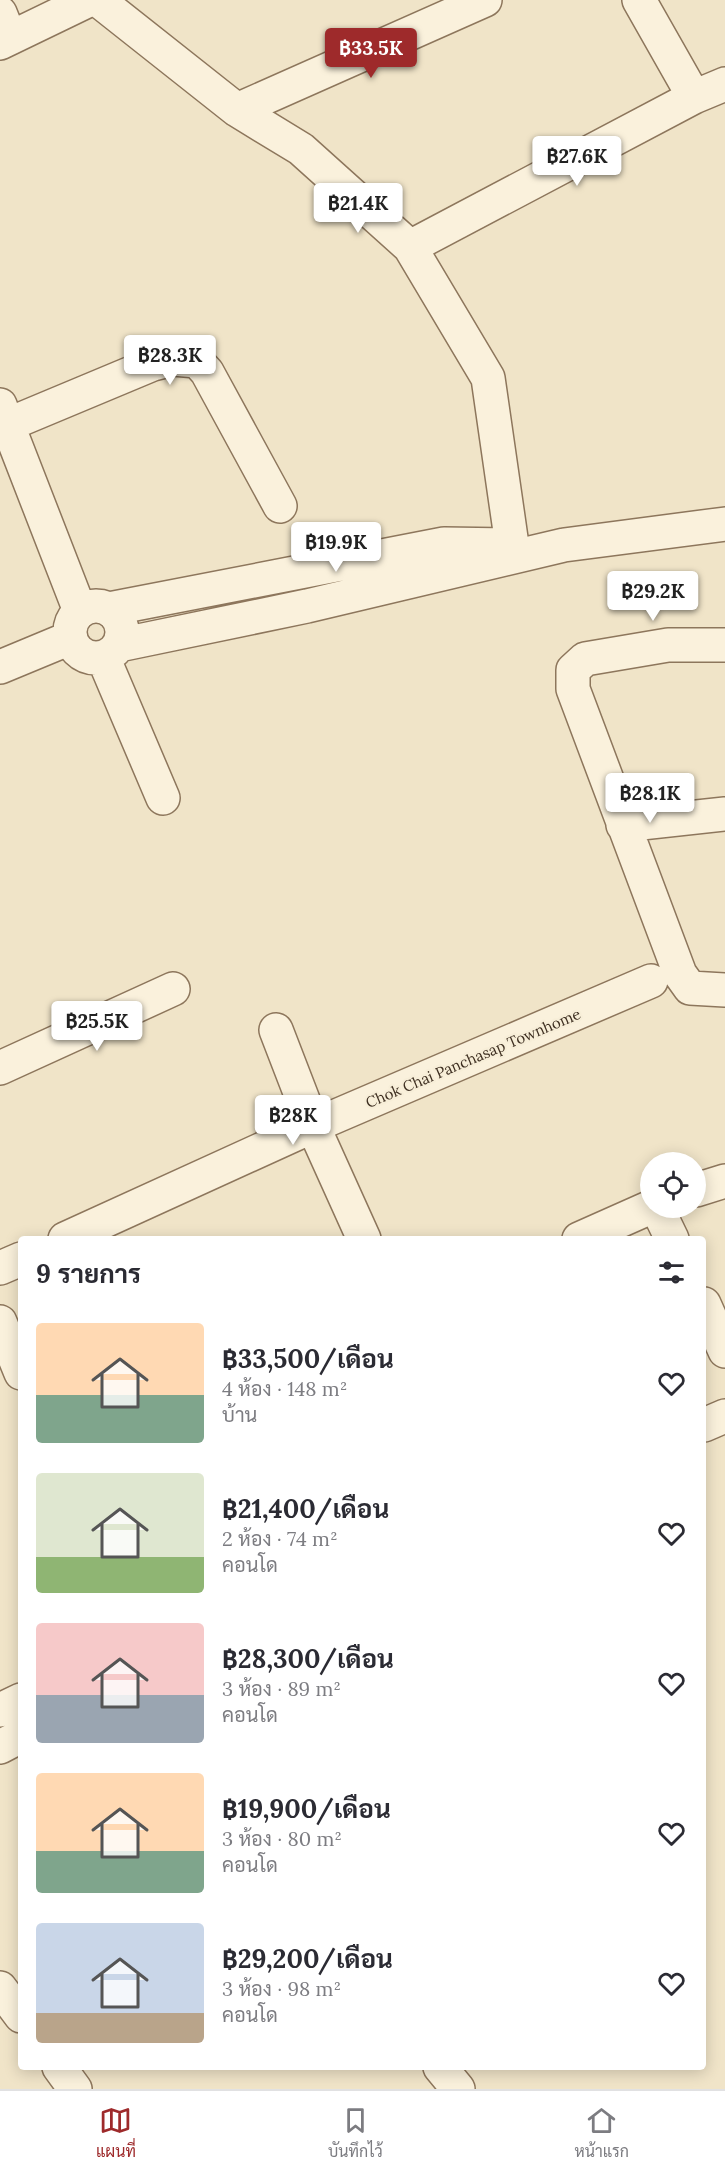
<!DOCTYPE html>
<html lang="th">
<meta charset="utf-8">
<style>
body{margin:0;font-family:Lora,Sarabun,serif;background:#f7f7f7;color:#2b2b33;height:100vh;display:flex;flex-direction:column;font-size:22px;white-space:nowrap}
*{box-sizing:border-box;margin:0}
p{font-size:20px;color:#7c7c81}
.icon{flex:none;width:33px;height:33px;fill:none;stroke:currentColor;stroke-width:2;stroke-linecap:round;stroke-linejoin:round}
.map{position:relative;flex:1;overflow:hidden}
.details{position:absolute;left:18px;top:1236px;width:688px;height:834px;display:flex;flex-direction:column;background:#fff;border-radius:6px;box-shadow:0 3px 15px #0003}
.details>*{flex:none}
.buttons{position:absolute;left:640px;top:1152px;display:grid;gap:12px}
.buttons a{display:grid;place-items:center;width:66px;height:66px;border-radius:50%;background:#fff;box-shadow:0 3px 15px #0003;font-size:30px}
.price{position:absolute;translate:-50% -51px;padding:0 14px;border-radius:6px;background:#fff;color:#222;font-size:20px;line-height:39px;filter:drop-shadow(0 2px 3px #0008)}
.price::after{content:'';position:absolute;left:50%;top:36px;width:18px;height:14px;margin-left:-9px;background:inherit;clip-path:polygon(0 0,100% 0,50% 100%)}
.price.current{background:#9e2a2b;color:#fff}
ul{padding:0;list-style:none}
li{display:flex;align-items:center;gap:18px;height:150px;padding:0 18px}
li span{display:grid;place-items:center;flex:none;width:168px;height:120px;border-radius:6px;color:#555}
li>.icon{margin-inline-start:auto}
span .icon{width:72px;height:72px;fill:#fffc;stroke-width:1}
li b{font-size:26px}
h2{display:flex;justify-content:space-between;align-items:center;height:72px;padding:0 18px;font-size:26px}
.menu{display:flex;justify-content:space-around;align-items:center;height:84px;border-top:2px solid #e1e1e2;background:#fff;font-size:16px;color:#7c7c81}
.menu a{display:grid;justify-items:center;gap:3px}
.menu .current{color:#9e2a2b}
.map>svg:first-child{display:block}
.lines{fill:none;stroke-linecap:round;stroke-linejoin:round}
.minor-casing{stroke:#8d765c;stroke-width:36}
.minor{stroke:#faf1dc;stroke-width:33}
.labels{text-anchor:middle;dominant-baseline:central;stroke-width:4.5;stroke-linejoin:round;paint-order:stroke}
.street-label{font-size:15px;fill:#3d2e20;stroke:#f7eed8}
</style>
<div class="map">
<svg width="725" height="2089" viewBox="0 0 725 2089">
<rect width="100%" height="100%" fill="#f0e4c8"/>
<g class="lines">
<defs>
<path id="minor" d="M 98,0 L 237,110 L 301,149 L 410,247 L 488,378 L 512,545
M 639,0 L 694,97
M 0,13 L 10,38
M 0,43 L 89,0
M 237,110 L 485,0
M 410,247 L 694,97 L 725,84
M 0,405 L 80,611
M 7,425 L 153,364 L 173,359 L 197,361 L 207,372 L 280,506
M70 632a26 26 0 1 1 52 0a26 26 0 1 1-52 0Z
M 109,609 L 444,544 L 511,545
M 119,645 L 307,606 L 564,545 L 725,524
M 725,645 L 668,645 L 585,659 L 573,670 L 573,689 L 680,974 L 690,988 L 725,990
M 103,657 L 163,798
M 0,667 L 70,638
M 623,825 L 725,814
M 276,1030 L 313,1126 L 364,1239
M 0,1068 L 173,989
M 696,1190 L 725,1181
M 657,1208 L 672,1239
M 65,1239 L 313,1126 L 651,981
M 579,1239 L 651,1207
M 0,1268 L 21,1259
M 704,1304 L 725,1351
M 0,1322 L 21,1373
M 704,1425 L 725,1416
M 0,1710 L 21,1700
M 0,1747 L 21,1736
M 0,1988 L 21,2016
M 59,2067 L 75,2089
M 440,2067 L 458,2089"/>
</defs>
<!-- minor casing -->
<use href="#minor" class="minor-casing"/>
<!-- minor -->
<use href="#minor" class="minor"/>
</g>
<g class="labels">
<!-- street labels -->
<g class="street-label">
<text transform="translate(473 1058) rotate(-23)">Chok Chai Panchasap Townhome</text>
</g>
</g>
</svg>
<div class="buttons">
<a><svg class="icon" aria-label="locate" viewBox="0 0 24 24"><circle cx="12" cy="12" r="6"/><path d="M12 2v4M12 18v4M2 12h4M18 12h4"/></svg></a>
</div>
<b class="price current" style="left:371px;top:79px">฿33.5K</b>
<b class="price" style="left:577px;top:187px">฿27.6K</b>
<b class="price" style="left:358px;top:234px">฿21.4K</b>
<b class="price" style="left:170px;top:386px">฿28.3K</b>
<b class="price" style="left:336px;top:573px">฿19.9K</b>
<b class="price" style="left:653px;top:622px">฿29.2K</b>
<b class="price" style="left:650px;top:824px">฿28.1K</b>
<b class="price" style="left:97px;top:1052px">฿25.5K</b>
<b class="price" style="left:293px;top:1146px">฿28K</b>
<section class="details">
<h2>9 รายการ<svg class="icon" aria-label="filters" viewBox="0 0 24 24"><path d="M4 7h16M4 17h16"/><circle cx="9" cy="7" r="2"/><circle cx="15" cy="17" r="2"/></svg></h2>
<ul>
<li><span style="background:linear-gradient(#ffd9b3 60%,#7fa58c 0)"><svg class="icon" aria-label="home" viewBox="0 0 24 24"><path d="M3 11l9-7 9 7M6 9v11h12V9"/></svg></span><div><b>฿33,500/เดือน</b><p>4 ห้อง · 148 m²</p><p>บ้าน</p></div><svg class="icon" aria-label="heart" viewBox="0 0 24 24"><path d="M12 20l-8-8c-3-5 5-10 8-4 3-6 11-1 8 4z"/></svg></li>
<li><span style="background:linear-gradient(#dfe7d0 70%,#8fb573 0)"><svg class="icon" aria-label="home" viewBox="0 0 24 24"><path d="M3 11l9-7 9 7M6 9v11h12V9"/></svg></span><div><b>฿21,400/เดือน</b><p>2 ห้อง · 74 m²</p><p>คอนโด</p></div><svg class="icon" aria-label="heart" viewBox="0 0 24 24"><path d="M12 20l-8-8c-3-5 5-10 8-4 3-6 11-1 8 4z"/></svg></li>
<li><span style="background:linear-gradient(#f6c9c9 60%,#9aa5b1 0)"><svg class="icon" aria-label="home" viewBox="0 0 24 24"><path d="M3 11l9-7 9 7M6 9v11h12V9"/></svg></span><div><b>฿28,300/เดือน</b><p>3 ห้อง · 89 m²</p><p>คอนโด</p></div><svg class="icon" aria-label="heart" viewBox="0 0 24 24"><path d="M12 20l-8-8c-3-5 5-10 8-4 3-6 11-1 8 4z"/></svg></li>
<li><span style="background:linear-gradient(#ffd9b3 65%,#7fa58c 0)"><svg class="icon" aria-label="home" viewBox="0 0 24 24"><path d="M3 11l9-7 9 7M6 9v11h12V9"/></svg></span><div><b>฿19,900/เดือน</b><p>3 ห้อง · 80 m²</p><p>คอนโด</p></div><svg class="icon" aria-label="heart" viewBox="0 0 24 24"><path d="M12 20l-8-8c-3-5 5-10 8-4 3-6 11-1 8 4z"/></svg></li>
<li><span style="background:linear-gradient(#c9d6e8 75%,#b9a48a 0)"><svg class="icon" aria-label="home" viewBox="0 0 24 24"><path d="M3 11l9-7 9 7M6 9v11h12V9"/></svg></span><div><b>฿29,200/เดือน</b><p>3 ห้อง · 98 m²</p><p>คอนโด</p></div><svg class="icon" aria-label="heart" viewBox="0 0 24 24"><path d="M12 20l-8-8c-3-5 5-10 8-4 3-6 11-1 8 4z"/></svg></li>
</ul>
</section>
</div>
<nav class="menu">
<a class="current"><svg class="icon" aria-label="map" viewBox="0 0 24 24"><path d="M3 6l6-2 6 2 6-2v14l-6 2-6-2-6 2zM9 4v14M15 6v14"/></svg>แผนที่</a>
<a><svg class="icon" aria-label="saved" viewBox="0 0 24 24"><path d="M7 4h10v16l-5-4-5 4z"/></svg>บันทึกไว้</a>
<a><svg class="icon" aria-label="home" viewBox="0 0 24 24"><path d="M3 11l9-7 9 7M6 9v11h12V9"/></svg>หน้าแรก</a>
</nav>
